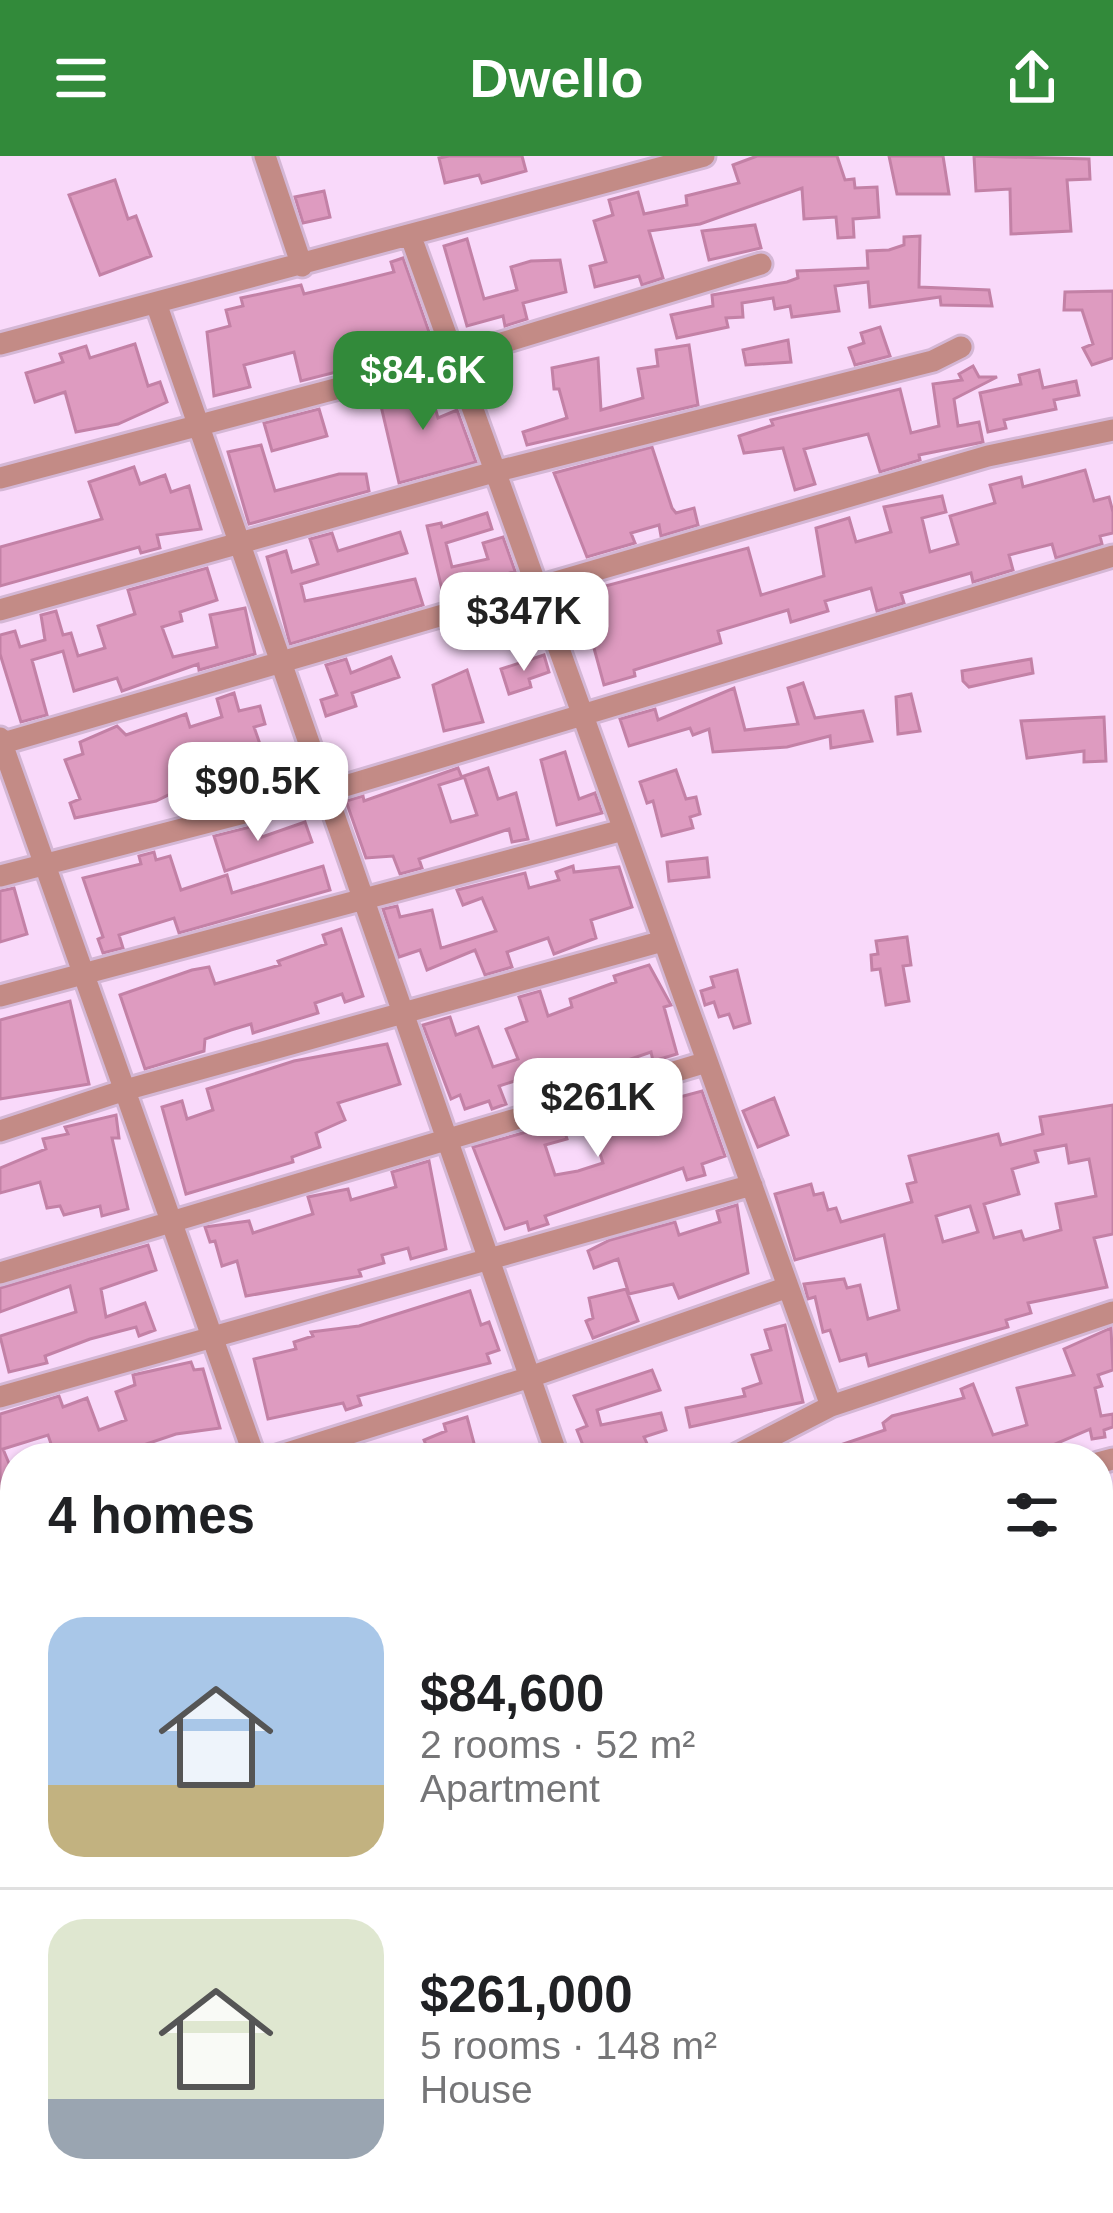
<!DOCTYPE html>
<meta charset="utf-8">
<style>
body{margin:0;font-family:Arial,sans-serif;background:#f6f6f6;color:#202124;height:100vh;display:flex;flex-direction:column;font-size:45px;white-space:nowrap}
*{box-sizing:border-box;margin:0}
p{font-size:39px;color:#757577}
.icon{flex:none;width:66px;height:66px;fill:none;stroke:currentColor;stroke-width:2;stroke-linecap:round;stroke-linejoin:round}
.map{position:relative;flex:1;overflow:hidden}
.panel{position:absolute;left:0px;top:1287px;width:1113px;height:771px;display:flex;flex-direction:column;background:#fff;border-radius:48px 48px 0 0;box-shadow:0 3px 9px #0004}
.panel>*{flex:none}
.price{position:absolute;translate:-50% -102px;padding:0 27px;border-radius:24px;background:#fff;color:#222;font-size:39px;line-height:78px;filter:drop-shadow(0 3px 6px #0008)}
.price::after{content:'';position:absolute;left:50%;top:72px;width:36px;height:27px;margin-left:-18px;background:inherit;clip-path:polygon(0 0,100% 0,50% 100%)}
.price.on{background:#328a3a;color:#fff}
ul{padding:0;list-style:none}
li{display:flex;align-items:center;gap:36px;height:300px;padding:0 48px}
li+li{border-top:3px solid #e0e0e0}
li span{display:grid;place-items:center;flex:none;width:336px;height:240px;border-radius:36px;color:#555}
li>.icon{margin-inline-start:auto}
span .icon{width:144px;height:144px;fill:#fffc;stroke-width:1}
li b{font-size:51px}
h2{display:flex;justify-content:space-between;align-items:center;height:144px;padding:0 48px;font-size:51px}
header{display:flex;justify-content:space-between;align-items:center;height:156px;padding:0 48px;background:#328a3a;color:#fff;font-size:54px;font-weight:700}
.map>svg:first-child{display:block}
.building{fill:#de9bc0;stroke:#c381a6;stroke-width:3;fill-rule:evenodd}
.lines{fill:none;stroke-linecap:round;stroke-linejoin:round}
.street-casing{stroke:#d4b7d5;stroke-width:27}
.street{stroke:#c38b86;stroke-width:21}
</style>
<header><svg class="icon" aria-label="menu" viewBox="0 0 24 24"><path d="M4 6h16M4 12h16M4 18h16"/></svg>Dwello<svg class="icon" aria-label="share" viewBox="0 0 24 24"><path d="M12 15V3M7 8l5-5 5 5M5 13v7h14v-7"/></svg></header>
<div class="map">
<svg width="1113" height="2057" viewBox="0 0 1113 2057">
<rect width="100%" height="100%" fill="#f9d9fa"/>
<!-- building -->
<path class="building" d="M 449,0 L 522,0 L 526,15 L 482,27 L 479,19 L 445,27 L 439,2 Z
M 757,0 L 837,0 L 845,24 L 854,23 L 855,32 L 877,31 L 879,61 L 853,63 L 854,81 L 838,82 L 836,61 L 804,63 L 802,32 L 700,68 L 649,75 L 663,122 L 642,129 L 639,120 L 595,131 L 590,110 L 606,106 L 594,65 L 613,59 L 609,44 L 638,36 L 644,58 L 687,49 L 686,40 L 739,27 L 733,9 Z
M 889,0 L 943,0 L 949,38 L 897,38 Z
M 974,0 L 1089,3 L 1090,23 L 1067,24 L 1071,75 L 1011,78 L 1010,33 L 976,35 Z
M 115,24 L 128,63 L 136,60 L 151,100 L 100,119 L 69,39 Z
M 324,35 L 330,61 L 303,67 L 295,41 Z
M 755,69 L 761,92 L 709,104 L 702,75 Z
M 920,80 L 919,131 L 989,134 L 992,150 L 941,149 L 940,141 L 870,151 L 868,126 L 835,130 L 839,155 L 792,161 L 790,150 L 775,153 L 773,142 L 742,147 L 743,161 L 726,162 L 728,171 L 677,182 L 671,159 L 713,150 L 712,139 L 787,126 L 798,122 L 797,115 L 868,112 L 867,95 L 889,94 L 904,89 L 904,81 Z
M 467,83 L 484,143 L 517,134 L 511,111 L 531,105 L 560,104 L 566,136 L 523,147 L 527,163 L 505,170 L 503,160 L 467,170 L 444,90 Z
M 403,102 L 434,190 L 354,205 L 352,212 L 301,225 L 294,196 L 244,209 L 250,231 L 214,240 L 207,176 L 230,170 L 226,154 L 243,150 L 241,142 L 301,129 L 304,138 L 346,128 L 394,116 L 391,106 Z
M 1113,135 L 1113,202 L 1092,209 L 1083,192 L 1093,188 L 1082,154 L 1064,154 L 1065,136 Z
M 880,171 L 890,200 L 855,209 L 849,192 L 864,187 L 861,177 Z
M 788,184 L 791,206 L 746,209 L 743,194 Z
M 135,188 L 148,230 L 160,226 L 167,246 L 118,268 L 76,276 L 65,236 L 35,246 L 26,217 L 63,206 L 60,198 L 86,190 L 90,202 Z
M 689,189 L 698,249 L 527,289 L 523,276 L 567,262 L 559,233 L 554,233 L 552,212 L 598,202 L 601,254 L 643,242 L 638,213 L 658,210 L 656,194 Z
M 973,210 L 979,221 L 997,221 L 954,243 L 958,270 L 979,266 L 983,286 L 919,299 L 920,304 L 880,316 L 868,278 L 804,293 L 815,328 L 795,334 L 783,292 L 744,297 L 739,280 L 773,269 L 771,264 L 900,233 L 911,277 L 939,270 L 933,228 L 962,224 L 959,218 Z
M 1039,214 L 1043,232 L 1076,225 L 1079,239 L 1054,244 L 1056,253 L 1004,264 L 1006,272 L 988,276 L 980,237 L 1021,228 L 1019,219 Z
M 427,224 L 438,262 L 457,254 L 476,306 L 399,327 L 378,237 Z
M 319,253 L 327,280 L 272,295 L 264,267 Z
M 261,289 L 275,335 L 339,318 L 366,318 L 369,335 L 249,368 L 228,296 Z
M 652,291 L 672,352 L 676,357 L 694,352 L 698,369 L 661,380 L 659,369 L 631,377 L 635,387 L 587,401 L 554,317 Z
M 134,311 L 140,328 L 165,319 L 171,336 L 189,330 L 201,373 L 157,379 L 160,392 L 141,397 L 139,391 L 0,430 L 0,391 L 102,363 L 89,326 Z
M 1085,314 L 1094,345 L 1109,341 L 1113,356 L 1113,377 L 1100,380 L 1102,388 L 1056,402 L 1052,388 L 1009,399 L 1013,414 L 973,426 L 971,417 L 901,437 L 904,447 L 877,455 L 871,432 L 825,445 L 828,455 L 791,466 L 788,454 L 718,475 L 721,487 L 634,514 L 635,520 L 604,529 L 579,437 L 748,392 L 761,439 L 824,420 L 816,372 L 849,362 L 856,386 L 891,376 L 884,351 L 942,340 L 946,356 L 922,362 L 930,396 L 958,388 L 950,360 L 995,347 L 990,329 L 1021,321 L 1023,331 Z
M 487,357 L 492,373 L 446,387 L 452,411 L 488,403 L 483,387 L 503,381 L 515,415 L 444,442 L 427,370 L 441,367 L 442,371 Z
M 400,376 L 407,397 L 301,428 L 305,445 L 415,423 L 423,449 L 290,488 L 267,401 L 286,395 L 292,416 L 318,408 L 310,383 L 332,377 L 338,395 Z
M 207,412 L 217,444 L 180,456 L 182,465 L 162,471 L 173,501 L 217,491 L 210,459 L 245,452 L 255,498 L 199,514 L 198,508 L 122,535 L 117,522 L 74,535 L 63,495 L 32,504 L 47,559 L 21,566 L 0,498 L 0,479 L 15,475 L 20,491 L 45,484 L 41,459 L 56,455 L 63,479 L 71,477 L 78,500 L 105,492 L 98,470 L 135,458 L 128,434 Z
M 544,499 L 549,516 L 529,523 L 531,531 L 509,538 L 501,513 Z
M 391,501 L 399,521 L 352,537 L 356,550 L 326,560 L 321,544 L 337,539 L 326,509 L 346,503 L 351,517 Z
M 1031,503 L 1033,517 L 969,531 L 963,525 L 962,515 Z
M 467,514 L 483,566 L 444,575 L 433,529 Z
M 803,527 L 815,562 L 863,555 L 872,585 L 831,592 L 830,580 L 787,591 L 713,596 L 709,573 L 693,579 L 690,572 L 629,590 L 620,563 L 655,553 L 658,564 L 734,532 L 745,574 L 798,568 L 788,532 Z
M 234,537 L 239,555 L 260,550 L 265,568 L 254,571 L 269,614 L 244,623 L 237,605 L 156,645 L 75,662 L 70,647 L 80,643 L 65,604 L 83,598 L 80,586 L 117,570 L 126,579 L 186,558 L 190,571 L 222,561 L 217,543 Z
M 911,538 L 920,575 L 898,578 L 896,541 Z
M 1104,561 L 1106,605 L 1084,606 L 1084,595 L 1027,602 L 1021,565 Z
M 565,596 L 579,643 L 595,637 L 602,657 L 557,669 L 541,604 Z
M 458,612 L 462,622 L 439,629 L 451,666 L 477,659 L 464,620 L 488,612 L 498,643 L 516,637 L 528,683 L 512,686 L 509,673 L 419,703 L 422,712 L 400,718 L 393,700 L 366,702 L 346,645 L 363,640 L 364,645 Z
M 676,614 L 686,643 L 696,641 L 700,658 L 690,661 L 693,672 L 662,680 L 653,645 L 647,647 L 640,626 Z
M 305,666 L 312,686 L 225,715 L 214,680 L 258,669 L 262,681 Z
M 154,696 L 156,704 L 170,700 L 181,734 L 227,719 L 232,737 L 323,710 L 330,734 L 179,777 L 174,762 L 119,779 L 123,792 L 103,797 L 98,783 L 103,781 L 83,722 L 141,708 L 139,700 Z
M 707,702 L 709,721 L 669,725 L 667,706 Z
M 573,710 L 574,716 L 619,711 L 632,751 L 591,764 L 596,782 L 554,798 L 548,782 L 507,796 L 512,811 L 485,819 L 475,794 L 427,814 L 420,794 L 399,801 L 383,753 L 397,750 L 400,761 L 432,754 L 441,792 L 445,791 L 496,775 L 482,742 L 463,749 L 457,734 L 525,717 L 529,732 L 559,724 L 556,716 Z
M 14,732 L 27,778 L 0,786 L 0,735 Z
M 341,773 L 363,840 L 345,846 L 342,838 L 315,847 L 318,857 L 253,877 L 251,868 L 231,874 L 205,883 L 204,895 L 145,913 L 120,839 L 192,814 L 209,811 L 215,828 L 280,809 L 278,805 L 326,788 L 323,779 Z
M 907,781 L 911,809 L 903,810 L 909,845 L 886,849 L 880,813 L 872,814 L 871,799 L 878,798 L 876,785 Z
M 649,809 L 671,849 L 664,851 L 677,898 L 653,905 L 651,896 L 602,913 L 598,904 L 568,913 L 570,921 L 533,935 L 527,921 L 499,930 L 506,948 L 492,953 L 489,945 L 465,953 L 460,939 L 451,943 L 423,869 L 450,861 L 456,879 L 478,871 L 493,911 L 518,903 L 506,873 L 527,865 L 519,841 L 540,835 L 548,860 L 572,851 L 570,843 L 616,826 L 614,820 Z
M 737,814 L 750,867 L 734,872 L 729,858 L 719,861 L 714,846 L 705,849 L 701,835 L 714,831 L 711,821 Z
M 70,845 L 89,928 L 0,943 L 0,864 Z
M 387,888 L 400,928 L 338,947 L 345,964 L 316,977 L 320,991 L 292,1001 L 293,1006 L 186,1038 L 162,951 L 182,945 L 187,963 L 213,954 L 207,933 L 294,905 Z
M 677,933 L 680,941 L 702,935 L 725,1000 L 702,1008 L 705,1019 L 687,1024 L 683,1012 L 545,1060 L 548,1068 L 529,1074 L 527,1066 L 505,1073 L 473,991 L 562,966 L 567,983 L 545,989 L 555,1019 L 578,1015 L 603,1007 L 593,975 L 662,956 L 657,939 Z
M 774,942 L 788,979 L 758,991 L 743,955 Z
M 1113,949 L 1113,1078 L 1094,1082 L 1107,1131 L 1028,1147 L 1031,1157 L 1006,1164 L 1008,1171 L 869,1210 L 866,1198 L 840,1205 L 830,1174 L 823,1176 L 815,1141 L 808,1143 L 804,1128 L 844,1123 L 847,1132 L 860,1129 L 868,1163 L 899,1154 L 884,1079 L 795,1104 L 775,1038 L 811,1028 L 814,1039 L 823,1037 L 828,1054 L 836,1052 L 841,1066 L 912,1046 L 907,1028 L 916,1026 L 909,1000 L 998,978 L 1001,989 L 1043,978 L 1040,961 ZM 1066,989 L 1069,1007 L 1089,1003 L 1096,1040 L 1056,1048 L 1061,1074 L 1024,1084 L 1021,1075 L 994,1082 L 984,1048 L 1019,1038 L 1012,1013 L 1038,1006 L 1035,995 ZM 970,1050 L 978,1076 L 943,1086 L 936,1060 Z
M 116,959 L 119,982 L 112,982 L 128,1053 L 102,1060 L 100,1050 L 64,1059 L 60,1050 L 47,1052 L 40,1026 L 0,1037 L 0,1012 L 46,993 L 43,983 L 68,978 L 65,971 Z
M 429,1005 L 446,1093 L 411,1103 L 408,1092 L 382,1099 L 384,1107 L 359,1114 L 361,1120 L 246,1140 L 237,1105 L 222,1110 L 215,1085 L 210,1086 L 205,1071 L 249,1065 L 253,1077 L 313,1058 L 308,1041 L 348,1033 L 351,1044 L 396,1031 L 392,1016 Z
M 737,1049 L 748,1117 L 679,1142 L 673,1128 L 629,1138 L 618,1103 L 594,1112 L 588,1095 L 610,1084 L 675,1066 L 679,1079 L 720,1066 L 717,1055 Z
M 148,1089 L 156,1114 L 101,1133 L 106,1161 L 145,1147 L 155,1174 L 139,1180 L 136,1171 L 90,1183 L 45,1200 L 47,1207 L 9,1216 L 0,1180 L 76,1156 L 70,1130 L 0,1156 L 0,1132 Z
M 626,1133 L 638,1165 L 593,1182 L 586,1165 L 593,1162 L 589,1142 Z
M 470,1135 L 481,1169 L 489,1166 L 499,1194 L 487,1198 L 490,1207 L 358,1240 L 361,1249 L 346,1254 L 343,1247 L 268,1263 L 254,1203 L 296,1193 L 294,1186 L 313,1180 L 311,1176 L 359,1170 Z
M 785,1169 L 803,1246 L 690,1271 L 686,1252 L 745,1240 L 743,1233 L 761,1227 L 752,1199 L 771,1194 L 765,1174 Z
M 1111,1172 L 1113,1214 L 1098,1219 L 1102,1230 L 1095,1232 L 1101,1260 L 1113,1258 L 1113,1271 L 1104,1274 L 1105,1281 L 1092,1283 L 1090,1273 L 1055,1288 L 1057,1293 L 1041,1302 L 913,1302 L 909,1289 L 844,1302 L 843,1288 L 885,1274 L 883,1267 L 892,1260 L 964,1242 L 961,1233 L 973,1228 L 993,1279 L 1027,1269 L 1017,1232 L 1074,1219 L 1064,1193 Z
M 191,1206 L 194,1214 L 203,1213 L 220,1272 L 176,1278 L 111,1300 L 108,1293 L 56,1302 L 48,1279 L 3,1293 L 15,1322 L 15,1346 L 0,1350 L 0,1258 L 59,1240 L 63,1251 L 87,1242 L 99,1274 L 126,1264 L 116,1236 L 135,1229 L 133,1219 Z
M 652,1214 L 660,1234 L 597,1254 L 601,1269 L 661,1257 L 666,1274 L 644,1281 L 649,1292 L 623,1302 L 588,1302 L 577,1274 L 587,1270 L 574,1240 Z
M 467,1261 L 475,1291 L 440,1302 L 393,1302 L 392,1298 L 426,1289 L 424,1284 L 446,1275 L 444,1268 Z
M 0,1526 L 15,1562 L 15,1725 L 0,1730 L 0,1650 L 8,1647 L 0,1613 Z
M 104,2043 L 188,2043 L 193,2057 L 138,2057 L 134,2047 L 107,2057 L 76,2057 Z
M 258,2043 L 369,2043 L 369,2045 L 335,2057 L 305,2057 L 302,2045 L 276,2057 L 225,2057 Z
M 564,2043 L 755,2043 L 761,2057 L 569,2057 Z
M 1061,2043 L 1113,2043 L 1113,2047 L 1087,2057 L 1028,2057 Z"/>
<g class="lines">
<defs>
<path id="street" d="M 265,0 L 302,110
M 411,81 L 831,1250
M 157,150 L 558,1302
M 0,188 L 704,0
M 0,322 L 452,202 L 761,108
M 0,454 L 494,316 L 933,205 L 961,191
M 0,582 L 255,1302
M 0,588 L 988,300 L 1113,274
M 0,720 L 325,636 L 1113,400
M 0,840 L 623,674
M 0,975 L 125,934 L 663,785
M 0,1117 L 707,906
M 0,1241 L 752,1029
M 271,1302 L 530,1221 L 788,1131
M 730,1302 L 831,1250 L 1113,1156
M 1098,1307 L 1113,1303
M 0,1370 L 15,1367
M 1098,1425 L 1113,1421
M 0,1445 L 11,1476 L 15,1517
M 1098,1543 L 1111,1539
M 1098,1663 L 1113,1658
M 0,1772 L 15,1766
M 1098,1817 L 1113,1812
M 0,1920 L 15,1915
M 1098,1960 L 1113,1955
M 205,2043 L 210,2057
M 942,2043 L 947,2057
M 37,2057 L 71,2043
M 420,2057 L 456,2043
M 820,2057 L 859,2043"/>
</defs>
<!-- street casing -->
<use href="#street" class="street-casing"/>
<!-- street -->
<use href="#street" class="street"/>
</g>
</svg>
<b class="price on" style="left:423px;top:277px">$84.6K</b>
<b class="price" style="left:524px;top:518px">$347K</b>
<b class="price" style="left:258px;top:688px">$90.5K</b>
<b class="price" style="left:598px;top:1004px">$261K</b>
<section class="panel">
<h2>4 homes<svg class="icon" aria-label="filters" viewBox="0 0 24 24"><path d="M4 7h16M4 17h16"/><circle cx="9" cy="7" r="2"/><circle cx="15" cy="17" r="2"/></svg></h2>
<ul>
<li><span style="background:linear-gradient(#a9c7e8 70%,#c2b280 0)"><svg class="icon" aria-label="home" viewBox="0 0 24 24"><path d="M3 11l9-7 9 7M6 9v11h12V9"/></svg></span><div><b>$84,600</b><p>2 rooms · 52 m²</p><p>Apartment</p></div></li>
<li><span style="background:linear-gradient(#dfe7d0 75%,#9aa5b1 0)"><svg class="icon" aria-label="home" viewBox="0 0 24 24"><path d="M3 11l9-7 9 7M6 9v11h12V9"/></svg></span><div><b>$261,000</b><p>5 rooms · 148 m²</p><p>House</p></div></li>
</ul>
</section>
</div>
